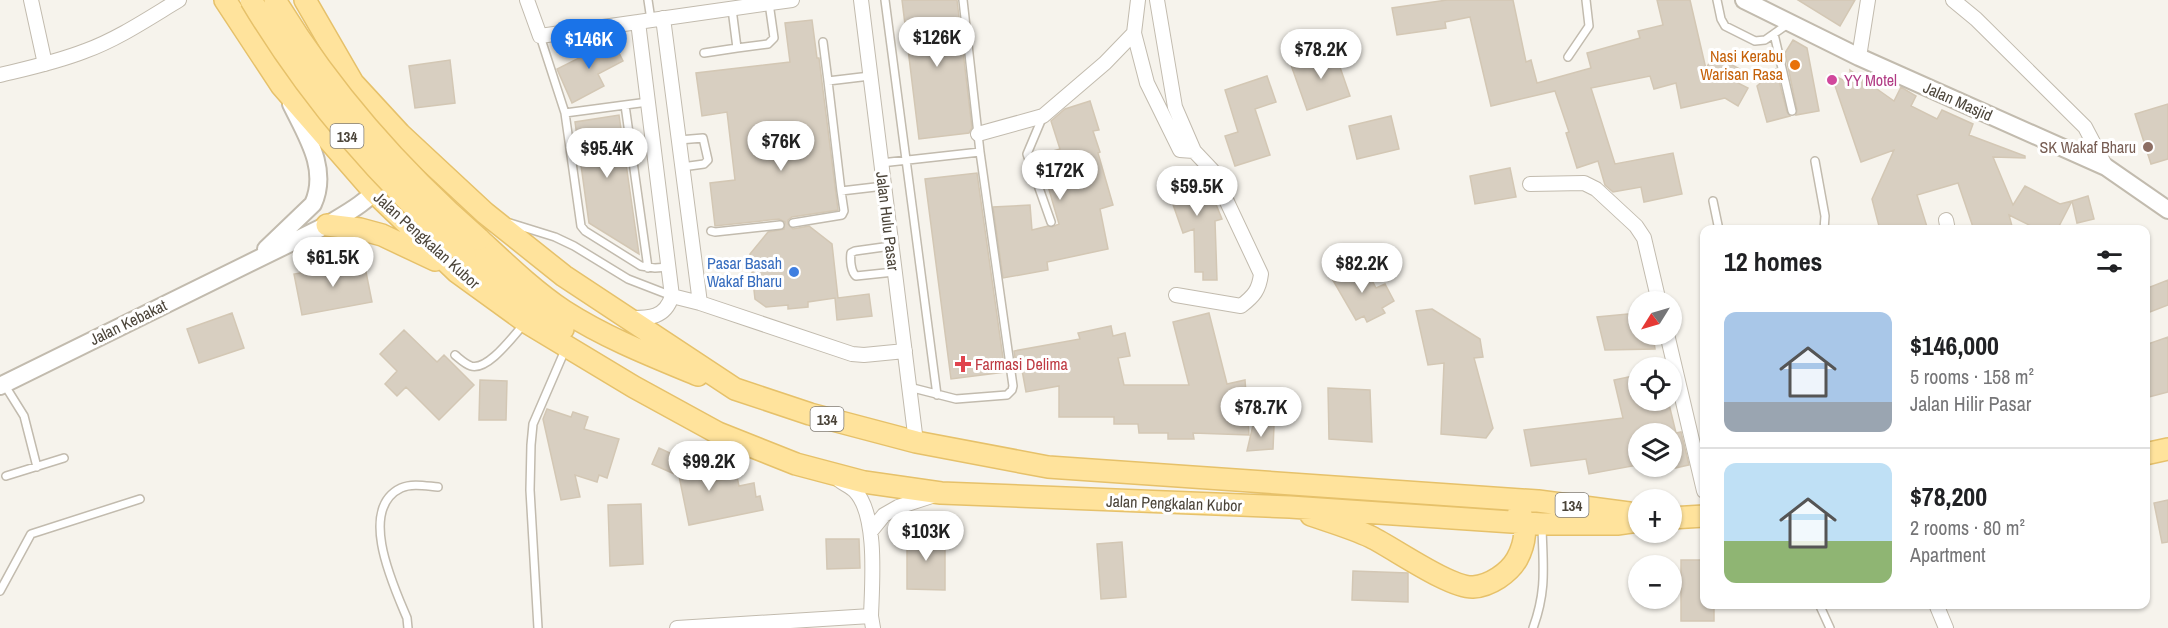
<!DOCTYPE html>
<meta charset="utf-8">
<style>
body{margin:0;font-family:"Archivo Narrow",sans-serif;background:#f2f2f2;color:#202124;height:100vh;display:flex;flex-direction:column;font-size:22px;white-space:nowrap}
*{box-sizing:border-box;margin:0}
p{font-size:20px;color:#757577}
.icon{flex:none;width:33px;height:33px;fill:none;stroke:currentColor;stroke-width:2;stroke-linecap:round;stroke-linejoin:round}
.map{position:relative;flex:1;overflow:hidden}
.drawer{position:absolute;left:1700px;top:225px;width:450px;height:384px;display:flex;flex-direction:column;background:#fff;border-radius:12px;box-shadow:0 2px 4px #0004}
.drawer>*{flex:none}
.needle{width:39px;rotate:233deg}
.fabs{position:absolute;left:1628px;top:291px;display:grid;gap:12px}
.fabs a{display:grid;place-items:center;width:54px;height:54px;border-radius:50%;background:#fff;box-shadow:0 2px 4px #0004;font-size:30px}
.price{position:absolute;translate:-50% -51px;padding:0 14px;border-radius:21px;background:#fff;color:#222;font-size:20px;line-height:39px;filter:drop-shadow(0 2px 3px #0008)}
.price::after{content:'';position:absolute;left:50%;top:36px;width:18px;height:14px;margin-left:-9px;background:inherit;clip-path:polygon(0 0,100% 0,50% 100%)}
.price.current{background:#1a73e8;color:#fff}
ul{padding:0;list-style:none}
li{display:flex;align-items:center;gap:18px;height:150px;padding:0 24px}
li+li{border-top:2px solid #e0e0e0}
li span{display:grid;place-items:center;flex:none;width:168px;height:120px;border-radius:12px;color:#555}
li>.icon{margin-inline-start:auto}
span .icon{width:72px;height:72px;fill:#fffc;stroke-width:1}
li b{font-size:26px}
h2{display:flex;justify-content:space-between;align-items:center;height:72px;padding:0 24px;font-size:26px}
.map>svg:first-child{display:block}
.building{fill:#d8cfc1;stroke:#d3c7b4;stroke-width:1.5}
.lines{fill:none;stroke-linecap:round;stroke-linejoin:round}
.service-casing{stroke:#c2bbae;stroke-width:10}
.minor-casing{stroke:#c2bbae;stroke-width:16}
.tertiary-casing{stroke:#c2bbae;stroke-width:20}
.primary-casing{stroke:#e6c16a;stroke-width:24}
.service{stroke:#fff;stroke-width:7}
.minor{stroke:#fff;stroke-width:14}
.tertiary{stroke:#fff;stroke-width:16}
.primary{stroke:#ffe39c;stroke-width:21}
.primary-bridge-casing{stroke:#e6c16a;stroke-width:24;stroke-linecap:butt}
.primary-bridge{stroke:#ffe39c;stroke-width:21}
.food-dot{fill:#e8710a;stroke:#fff;stroke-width:2}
.hotel-dot{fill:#d1479c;stroke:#fff;stroke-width:2}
.education-dot{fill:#8d6e63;stroke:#fff;stroke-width:2}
.shop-dot{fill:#3f7fe0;stroke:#fff;stroke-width:2}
.health-dot{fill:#e0444e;stroke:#fff;stroke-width:2}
.labels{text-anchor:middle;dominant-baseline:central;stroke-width:6;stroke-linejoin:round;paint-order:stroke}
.shield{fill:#fff;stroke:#817c74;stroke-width:1.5}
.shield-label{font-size:15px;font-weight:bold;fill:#4b4439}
.food-label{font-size:16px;fill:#c56008;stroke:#fff;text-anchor:end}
.hotel-label{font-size:16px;fill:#b23c85;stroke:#fff;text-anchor:start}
.street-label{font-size:16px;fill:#4b4439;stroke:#fff}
.education-label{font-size:16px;fill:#785e54;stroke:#fff;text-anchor:end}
.shop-label{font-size:16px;fill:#366cbe;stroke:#fff;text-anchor:end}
.health-label{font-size:16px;fill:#be3a42;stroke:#fff;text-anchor:start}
</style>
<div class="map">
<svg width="2168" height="628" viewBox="0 0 2168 628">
<rect width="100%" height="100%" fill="#f6f3ec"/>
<!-- building -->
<path class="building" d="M 902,0 L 957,0 L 972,128 L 969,133 L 919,139 Z
M 1447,0 L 1513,0 L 1526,62 L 1531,60 L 1537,83 L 1591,68 L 1587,53 L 1640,38 L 1638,31 L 1663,25 L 1657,0 L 1690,0 L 1706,69 L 1713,55 L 1740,69 L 1734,81 L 1748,88 L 1738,106 L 1725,98 L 1681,108 L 1676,83 L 1654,89 L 1650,76 L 1591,88 L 1615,164 L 1673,153 L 1682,194 L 1644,202 L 1641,187 L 1613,192 L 1605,185 L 1598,161 L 1577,168 L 1566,133 L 1569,132 L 1555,91 L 1491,106 L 1470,17 L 1445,22 L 1446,28 L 1397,35 L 1392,8 Z
M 1798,0 L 1855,0 L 1840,26 Z
M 812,20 L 817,58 L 819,58 L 838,210 L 792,217 L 788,220 L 788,224 L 793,229 L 809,226 L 832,244 L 838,298 L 869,294 L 872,316 L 837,320 L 835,298 L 808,302 L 808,307 L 788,309 L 788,305 L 766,307 L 755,299 L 750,254 L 768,232 L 784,229 L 785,222 L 779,219 L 715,226 L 710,183 L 735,180 L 727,112 L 702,116 L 696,73 L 790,62 L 785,23 Z
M 611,37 L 623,61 L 598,74 L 604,86 L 572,103 L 557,69 L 595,50 L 593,46 Z
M 1793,40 L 1807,48 L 1819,111 L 1796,115 L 1797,110 L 1785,53 Z
M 1334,50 L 1350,96 L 1307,110 L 1291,65 Z
M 450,60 L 455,103 L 415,108 L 409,66 Z
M 1776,69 L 1787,112 L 1790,116 L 1767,122 L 1757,86 Z
M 1850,70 L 1894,101 L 1901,87 L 1916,96 L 1911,106 L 1937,119 L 1942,110 L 1973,124 L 1969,135 L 2025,156 L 2025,158 L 1993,157 L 2013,205 L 2025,186 L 2060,204 L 2072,201 L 2057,230 L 2039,230 L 2009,215 L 2013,230 L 1974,230 L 1958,183 L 1917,195 L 1928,230 L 1880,230 L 1872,199 L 1894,150 L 1861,162 L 1831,74 L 1851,84 Z
M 1267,76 L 1276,102 L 1255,109 L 1270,155 L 1235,166 L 1225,136 L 1238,132 L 1225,90 Z
M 1090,101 L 1099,130 L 1093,131 L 1100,152 L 1098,153 L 1113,205 L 1100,209 L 1108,249 L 1047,262 L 1048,270 L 1003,278 L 993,207 L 1030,205 L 1032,230 L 1048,226 L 1052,227 L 1059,224 L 1039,155 L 1060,149 L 1051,121 L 1065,109 Z
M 2168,104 L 2168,159 L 2151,164 L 2135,114 Z
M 619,115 L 639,254 L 589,223 L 575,122 Z
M 1391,116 L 1399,149 L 1357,159 L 1349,126 Z
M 1197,168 L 1204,175 L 1222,219 L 1215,221 L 1217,280 L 1203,280 L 1203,272 L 1195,272 L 1194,229 L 1183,233 L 1164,179 Z
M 1510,168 L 1516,197 L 1475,204 L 1470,176 Z
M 977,173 L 1005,372 L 951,379 L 925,179 Z
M 2088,196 L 2094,219 L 2077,223 L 2072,201 Z
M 364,262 L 372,302 L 302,315 L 294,274 Z
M 1364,265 L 1376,288 L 1385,284 L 1394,301 L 1382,308 L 1385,313 L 1367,322 L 1364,316 L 1356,320 L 1331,277 Z
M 2168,280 L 2168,305 L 2145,314 L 2145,289 Z
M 1432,309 L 1480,339 L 1483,357 L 1474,358 L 1493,428 L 1486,438 L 1441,434 L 1444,363 L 1428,365 L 1416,311 Z
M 232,313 L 244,348 L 199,363 L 187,329 Z
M 1209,313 L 1227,384 L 1245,380 L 1249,435 L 1193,433 L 1194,439 L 1168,439 L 1168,433 L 1139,433 L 1138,424 L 1114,424 L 1114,417 L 1059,417 L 1059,386 L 1026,392 L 1022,370 L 1017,371 L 1014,351 L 1080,339 L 1078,333 L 1111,326 L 1113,336 L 1125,333 L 1130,356 L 1118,358 L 1124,385 L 1189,385 L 1173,322 Z
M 1638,313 L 1638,334 L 1653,334 L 1655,349 L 1605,350 L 1597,317 Z
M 404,330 L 437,362 L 444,355 L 474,385 L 439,420 L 406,387 L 397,396 L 385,384 L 397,371 L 380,354 Z
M 2168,337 L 2168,392 L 2145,398 L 2145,345 Z
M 1638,375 L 1638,400 L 1668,400 L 1676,433 L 1681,432 L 1689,465 L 1671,469 L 1671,434 L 1638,434 L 1638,465 L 1589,474 L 1586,459 L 1531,466 L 1524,430 L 1623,418 L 1614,380 Z
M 480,380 L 507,381 L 506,420 L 479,420 Z
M 1328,388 L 1370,390 L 1372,442 L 1329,439 Z
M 547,409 L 571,417 L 573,412 L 588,417 L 584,429 L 619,439 L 607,478 L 599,475 L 597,482 L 575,475 L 580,497 L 561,500 L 543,419 Z
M 1253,425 L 1274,426 L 1273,449 L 1247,451 Z
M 659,448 L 698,466 L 702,480 L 711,478 L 712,482 L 737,477 L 739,486 L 754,483 L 756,497 L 760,496 L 763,510 L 689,525 L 679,476 L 652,464 Z
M 2168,500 L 2168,542 L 2162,543 L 2154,503 Z
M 641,504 L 643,564 L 610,566 L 608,505 Z
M 916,531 L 936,531 L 936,541 L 945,541 L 945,590 L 907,589 L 907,541 L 916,541 Z
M 826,539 L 859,539 L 860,568 L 827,569 Z
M 1122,542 L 1126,597 L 1101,599 L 1097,544 Z
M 1681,560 L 1704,560 L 1704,604 L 1714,604 L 1714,621 L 1681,621 Z
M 1353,571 L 1408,573 L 1408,602 L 1352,600 Z"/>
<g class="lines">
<defs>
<path id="service" d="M 648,0 L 651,20
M 885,0 L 937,395
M 1717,0 L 1721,19 L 1725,26 L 1755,41 L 1765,40 L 1788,24
M 732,9 L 737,48 L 768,44 L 774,38 L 769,3
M 1774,34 L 1792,111
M 540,36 L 565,113 L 581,226 L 585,231 L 641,266 L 655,268 L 669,267
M 823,42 L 828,81
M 704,53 L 737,48
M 1568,57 L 1589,26 L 1586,0
M 870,76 L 828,81 L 841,191 L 884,186
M 648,102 L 625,105 L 648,268
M 565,113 L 625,105
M 1043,116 L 1027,154 L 1051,222
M 679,140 L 703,138 L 708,160 L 704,164 L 682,167
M 1815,161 L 1825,216 L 1824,230
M 881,163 L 980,152
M 1713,201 L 1719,230
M 510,223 L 555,237 L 574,246 L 628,279 L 672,296
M 793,223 L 842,215 L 844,211 L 841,191
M 711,231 L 715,232 L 780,225
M 891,246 L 855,251 L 851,253 C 850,260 851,272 856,276 L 894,272
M 455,355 C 460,359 465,364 471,366 C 488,371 513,336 524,324
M 4,384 L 24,416 L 37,467
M 909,387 L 956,399 L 1007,395 L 1012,390 L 1013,386 L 980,152 L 963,0
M 6,476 L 64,458
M 0,591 L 31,534 L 140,499
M 1819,604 L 1830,628
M 408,628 L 407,618 C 394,587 357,509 401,488 C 412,483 426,486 438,487
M 538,628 L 530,490 L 531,445 L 533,424 L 565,350
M 1533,628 C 1547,590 1543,566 1542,527"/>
<path id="minor" d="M 31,0 L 45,64
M 527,0 L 540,36 L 792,0
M 861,0 L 916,442
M 1157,0 L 1175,107 L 1194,151
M 1953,0 L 1976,19 L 2085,127 L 2106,167
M 663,18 L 700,303
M 1134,33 L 1147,83 L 1180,150 L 1194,151 L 1212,170 L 1261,274 C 1259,290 1254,296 1241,306 L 1176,295
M 1859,57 L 1868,0
M 0,75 C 29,68 57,62 85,51 C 118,39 149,18 179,0
M 978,134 L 1043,116 L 1105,63 L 1134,33 L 1138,0
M 1530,184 L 1584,183 L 1596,189 L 1636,226 L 1644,238 L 1659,302
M 1946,220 L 1948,230
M 672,296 L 700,303 L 852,354 L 864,355 L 905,351
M 630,318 C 650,318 665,318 672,296 L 638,22
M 1667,334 L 1704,491
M 839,480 C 844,484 851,487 855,491 C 878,515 872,584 871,616 L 873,628
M 871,531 L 884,515 L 898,507 L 935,495
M 1936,604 L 1946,628
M 677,628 L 871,616"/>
<path id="tertiary" d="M 1744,0 L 1859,57 L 2106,167 L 2168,210
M 266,249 L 313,204 C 329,169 306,135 291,104
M 0,386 L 327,225 C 347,213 368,202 382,183"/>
<path id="primary" d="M 225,0 L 281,85 L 375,193 L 457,272 L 526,322 L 634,387 L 718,433 L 796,464 L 864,482 L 941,493 L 1290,507 L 1542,524 L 1617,524 L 1638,521
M 305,0 L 353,83 L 400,134 L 485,213 L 564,276 L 735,389 L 810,414 L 916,442 L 1048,467 L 1538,501 L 1629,513
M 327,225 L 360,229 L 382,235 L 435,260
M 479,239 C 506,264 534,291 564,311 C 606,338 652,356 698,375
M 465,254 L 520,301 L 563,329
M 2145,454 L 2168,449
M 1311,515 C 1331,522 1352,528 1371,537 C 1395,549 1450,588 1473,587 C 1490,586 1509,573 1517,559 C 1525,544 1528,526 1519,511
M 1671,518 L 1704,516"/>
</defs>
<!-- service casing -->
<use href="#service" class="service-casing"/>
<!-- minor casing -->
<use href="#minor" class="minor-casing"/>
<!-- tertiary casing -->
<use href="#tertiary" class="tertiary-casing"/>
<!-- primary casing -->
<use href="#primary" class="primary-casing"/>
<!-- service -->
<use href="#service" class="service"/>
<!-- minor -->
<use href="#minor" class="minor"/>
<!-- tertiary -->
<use href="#tertiary" class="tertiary"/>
<!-- primary -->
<use href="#primary" class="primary"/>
<defs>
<path id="primary-bridge" d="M 251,0 C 309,97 380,180 465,254
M 275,0 C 330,91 399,169 479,239"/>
</defs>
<!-- primary-bridge casing -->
<use href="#primary-bridge" class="primary-bridge-casing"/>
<!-- primary-bridge -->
<use href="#primary-bridge" class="primary-bridge"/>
</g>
<!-- markers -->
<circle class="food-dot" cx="1795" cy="65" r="6"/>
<circle class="hotel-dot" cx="1832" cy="80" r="6"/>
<circle class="education-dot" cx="2148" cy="147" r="6"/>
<circle class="shop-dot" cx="794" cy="272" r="6"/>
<path class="health-dot" d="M960 355h6v6h6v6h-6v6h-6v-6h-6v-6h6z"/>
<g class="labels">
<!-- shield labels -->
<g class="shield">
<rect x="330.5" y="124" width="33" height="24" rx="4.5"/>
<rect x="810.5" y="407" width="33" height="24" rx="4.5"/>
<rect x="1555.5" y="493" width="33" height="24" rx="4.5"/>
</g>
<g class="shield-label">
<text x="347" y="136">134</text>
<text x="827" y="419">134</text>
<text x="1572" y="505">134</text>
</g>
<!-- food labels -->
<g class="food-label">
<text x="1783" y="56">Nasi Kerabu<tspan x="1783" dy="18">Warisan Rasa</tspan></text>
</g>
<!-- hotel labels -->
<g class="hotel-label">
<text x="1844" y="80">YY Motel</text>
</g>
<!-- street labels -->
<g class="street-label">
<text transform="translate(1958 101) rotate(24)">Jalan Masjid</text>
<text transform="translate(888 221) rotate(83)">Jalan Hulu Pasar</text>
<text transform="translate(427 240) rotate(42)">Jalan Pengkalan Kubor</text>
<text transform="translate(128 322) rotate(-26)">Jalan Kebakat</text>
<text transform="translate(1174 503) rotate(2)">Jalan Pengkalan Kubor</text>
</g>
<!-- education labels -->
<g class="education-label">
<text x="2136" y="147">SK Wakaf Bharu</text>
</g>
<!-- shop labels -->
<g class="shop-label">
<text x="782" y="263">Pasar Basah<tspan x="782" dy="18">Wakaf Bharu</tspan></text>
</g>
<!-- health labels -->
<g class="health-label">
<text x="975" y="364">Farmasi Delima</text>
</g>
</g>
</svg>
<div class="fabs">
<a><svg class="needle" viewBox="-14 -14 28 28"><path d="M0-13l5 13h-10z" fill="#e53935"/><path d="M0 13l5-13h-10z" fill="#757577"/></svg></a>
<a><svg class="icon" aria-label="locate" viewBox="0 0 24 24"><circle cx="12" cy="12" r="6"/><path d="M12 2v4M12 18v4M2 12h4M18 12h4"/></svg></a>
<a><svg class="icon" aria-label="layers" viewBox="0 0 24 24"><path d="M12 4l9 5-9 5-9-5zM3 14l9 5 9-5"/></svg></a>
<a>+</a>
<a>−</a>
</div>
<b class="price" style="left:937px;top:68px">$126K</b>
<b class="price current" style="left:589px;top:70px">$146K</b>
<b class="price" style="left:1321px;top:80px">$78.2K</b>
<b class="price" style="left:781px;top:172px">$76K</b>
<b class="price" style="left:607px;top:179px">$95.4K</b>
<b class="price" style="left:1060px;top:201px">$172K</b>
<b class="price" style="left:1197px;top:217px">$59.5K</b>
<b class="price" style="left:333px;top:288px">$61.5K</b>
<b class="price" style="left:1362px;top:294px">$82.2K</b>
<b class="price" style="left:1261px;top:438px">$78.7K</b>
<b class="price" style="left:709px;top:492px">$99.2K</b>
<b class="price" style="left:926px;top:562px">$103K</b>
<section class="drawer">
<h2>12 homes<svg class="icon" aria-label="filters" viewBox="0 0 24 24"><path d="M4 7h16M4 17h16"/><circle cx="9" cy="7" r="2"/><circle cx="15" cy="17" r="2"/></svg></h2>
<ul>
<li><span style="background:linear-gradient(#a9c7e8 75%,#9aa5b1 0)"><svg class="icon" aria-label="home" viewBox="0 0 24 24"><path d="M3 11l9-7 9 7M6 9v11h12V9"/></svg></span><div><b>$146,000</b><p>5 rooms · 158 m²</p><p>Jalan Hilir Pasar</p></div></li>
<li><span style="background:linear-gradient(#bfe0f5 65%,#8fb573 0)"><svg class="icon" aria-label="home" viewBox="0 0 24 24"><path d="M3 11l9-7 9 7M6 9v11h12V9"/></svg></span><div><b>$78,200</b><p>2 rooms · 80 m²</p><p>Apartment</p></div></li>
</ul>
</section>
</div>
